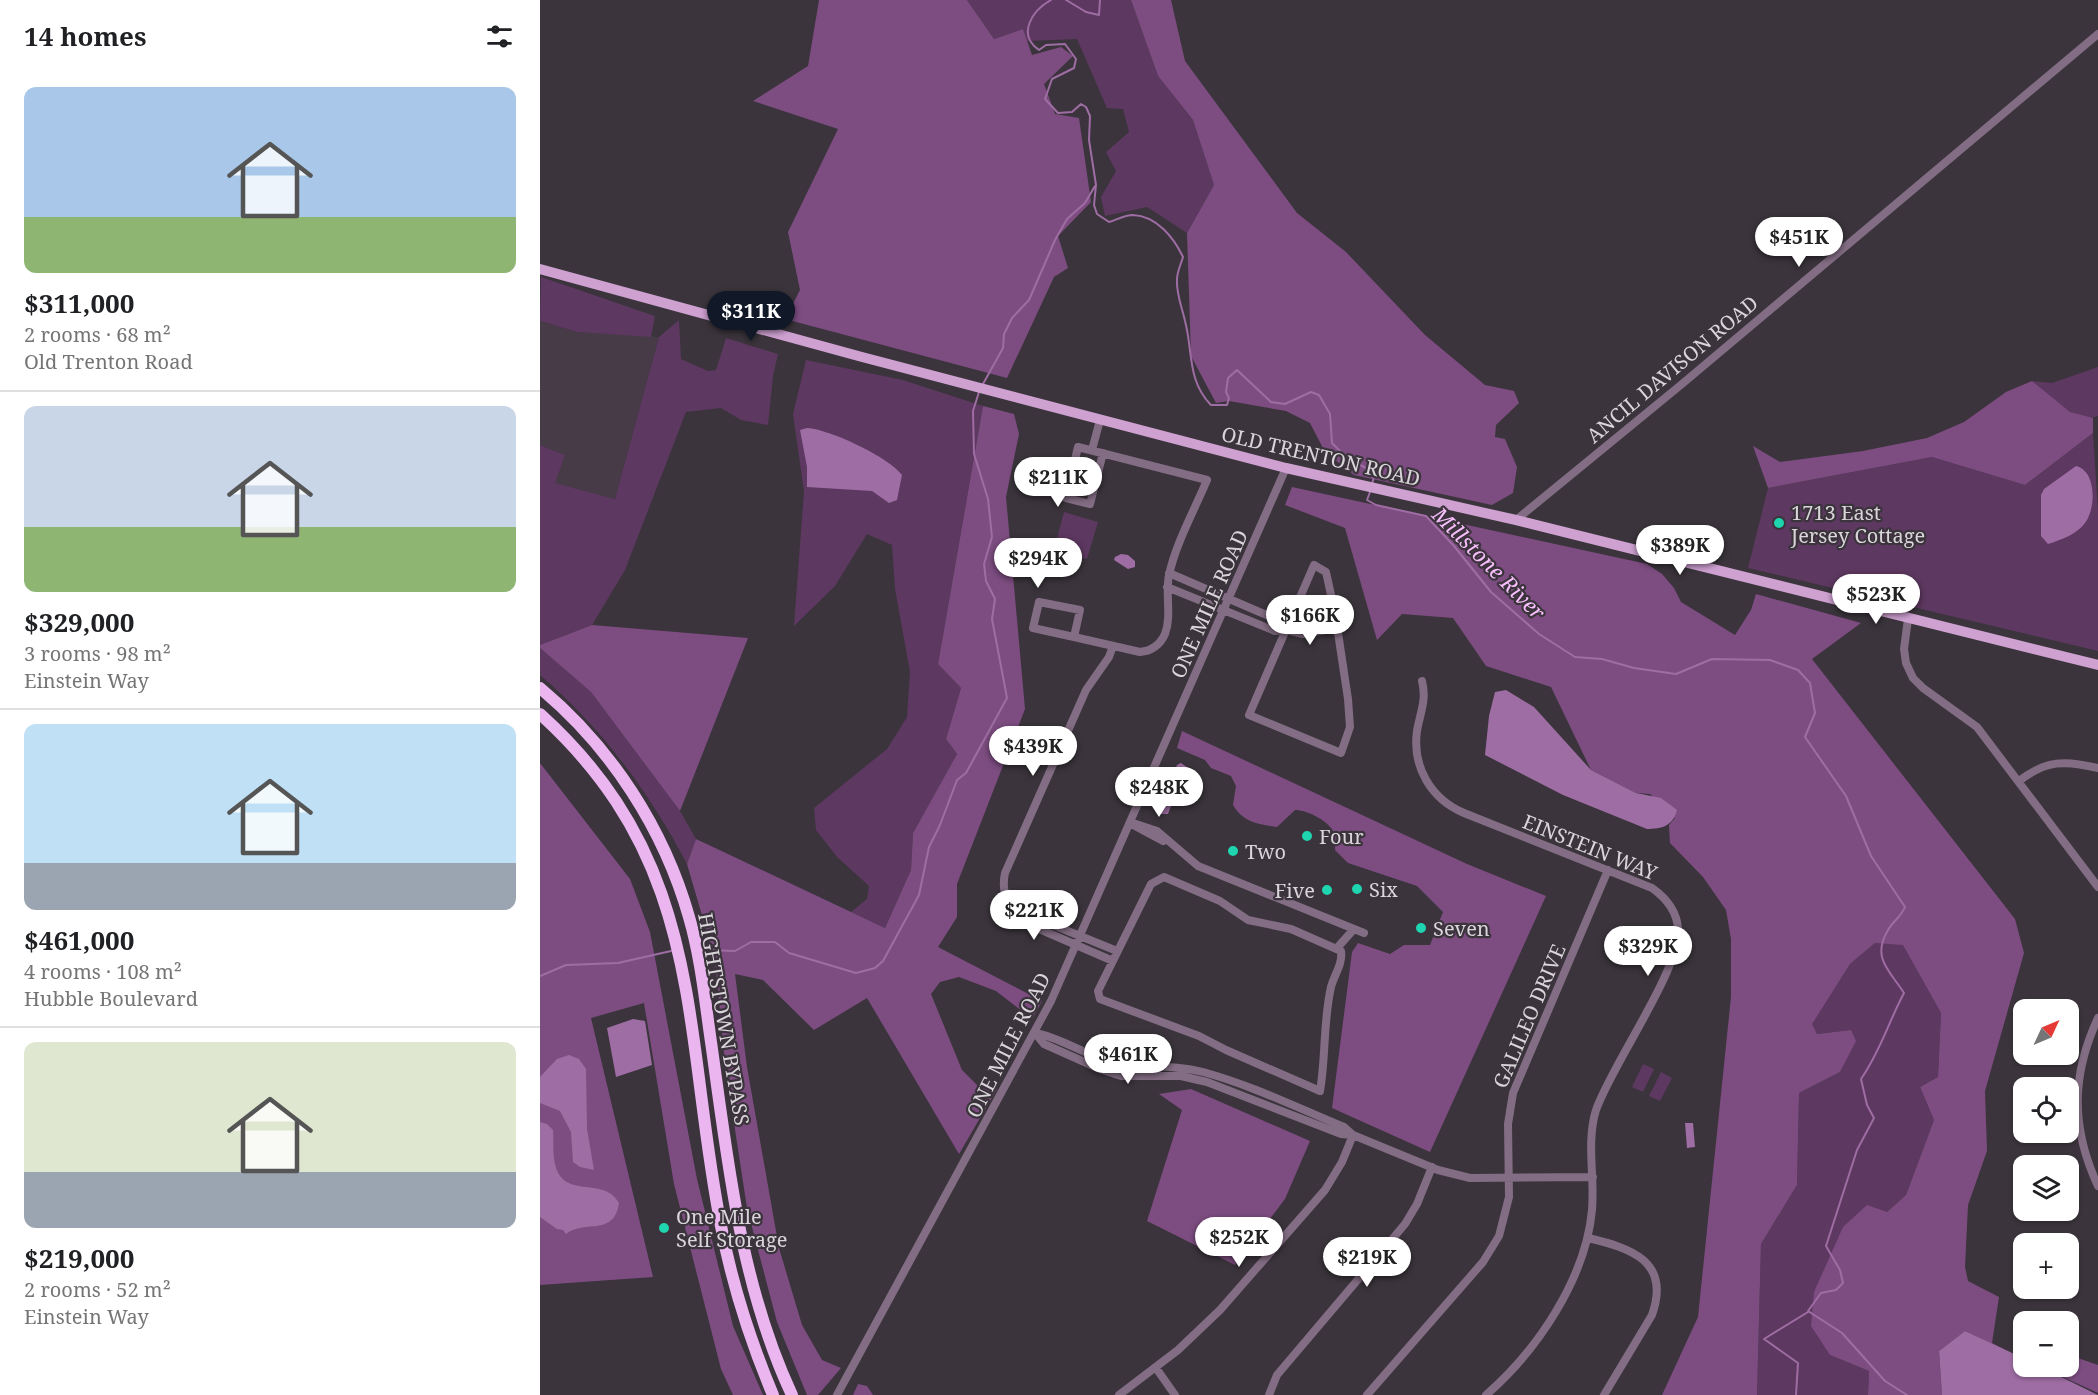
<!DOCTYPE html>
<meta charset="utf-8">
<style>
body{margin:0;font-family:"Noto Serif",serif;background:#f2f2f2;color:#202124;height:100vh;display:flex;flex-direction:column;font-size:22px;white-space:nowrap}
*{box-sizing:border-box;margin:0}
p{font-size:20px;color:#757577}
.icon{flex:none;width:33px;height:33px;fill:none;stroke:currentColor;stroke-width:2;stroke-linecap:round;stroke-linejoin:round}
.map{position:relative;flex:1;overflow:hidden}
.drawer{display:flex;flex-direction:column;background:#fff;width:540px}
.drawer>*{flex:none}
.needle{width:39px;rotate:46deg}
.tools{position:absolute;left:1473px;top:999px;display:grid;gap:12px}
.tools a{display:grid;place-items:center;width:66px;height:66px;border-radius:12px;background:#fff;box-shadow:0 2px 4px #0004;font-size:30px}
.price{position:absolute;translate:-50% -51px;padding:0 14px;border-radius:21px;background:#fff;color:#222;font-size:20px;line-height:39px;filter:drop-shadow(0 2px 3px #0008)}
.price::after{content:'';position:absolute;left:50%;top:36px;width:18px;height:14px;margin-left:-9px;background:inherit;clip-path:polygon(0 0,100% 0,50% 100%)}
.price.current{background:#111827;color:#fff}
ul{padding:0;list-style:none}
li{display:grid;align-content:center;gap:12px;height:318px;padding:0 24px}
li+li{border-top:2px solid #e0e0e0}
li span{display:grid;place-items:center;height:186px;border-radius:12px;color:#555}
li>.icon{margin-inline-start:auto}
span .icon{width:108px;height:108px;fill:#fffc;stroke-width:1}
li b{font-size:26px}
h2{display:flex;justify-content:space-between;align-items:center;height:72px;padding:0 24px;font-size:26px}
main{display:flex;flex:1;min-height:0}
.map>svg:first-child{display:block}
.built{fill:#473b48}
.green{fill:#5d3860}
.forest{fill:#7d4d81}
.water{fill:#9e6da3}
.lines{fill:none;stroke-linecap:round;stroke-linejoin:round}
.stream{stroke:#9e6da3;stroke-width:2}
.minor{stroke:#836d84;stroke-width:8}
.major{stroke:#cea1d1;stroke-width:10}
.highway{stroke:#ebb6f0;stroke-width:12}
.poi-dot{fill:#1ed5b0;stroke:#3b343c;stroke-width:2}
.labels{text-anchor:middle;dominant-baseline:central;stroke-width:4.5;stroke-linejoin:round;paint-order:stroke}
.street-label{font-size:20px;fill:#dad5da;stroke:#3b343c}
.poi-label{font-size:20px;fill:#dad5da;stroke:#3b343c;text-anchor:start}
.water-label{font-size:21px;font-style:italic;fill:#f8bffc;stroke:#3b343c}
</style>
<main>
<section class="drawer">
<h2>14 homes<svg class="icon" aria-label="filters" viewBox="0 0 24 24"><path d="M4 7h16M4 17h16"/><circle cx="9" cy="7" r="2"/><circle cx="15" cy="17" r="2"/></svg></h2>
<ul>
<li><span style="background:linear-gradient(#a9c7e8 70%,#8fb573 0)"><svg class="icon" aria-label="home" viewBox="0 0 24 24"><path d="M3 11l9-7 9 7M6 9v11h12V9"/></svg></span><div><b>$311,000</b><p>2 rooms · 68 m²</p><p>Old Trenton Road</p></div></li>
<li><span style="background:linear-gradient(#c9d6e8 65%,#8fb573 0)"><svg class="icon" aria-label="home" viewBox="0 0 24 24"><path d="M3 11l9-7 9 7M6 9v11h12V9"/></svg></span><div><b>$329,000</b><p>3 rooms · 98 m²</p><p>Einstein Way</p></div></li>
<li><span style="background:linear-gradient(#bfe0f5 75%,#9aa5b1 0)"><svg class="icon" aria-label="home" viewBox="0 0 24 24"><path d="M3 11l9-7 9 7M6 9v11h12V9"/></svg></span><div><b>$461,000</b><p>4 rooms · 108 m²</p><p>Hubble Boulevard</p></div></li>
<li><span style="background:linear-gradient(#dfe7d0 70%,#9aa5b1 0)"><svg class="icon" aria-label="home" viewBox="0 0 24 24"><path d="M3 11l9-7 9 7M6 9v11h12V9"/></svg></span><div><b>$219,000</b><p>2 rooms · 52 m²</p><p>Einstein Way</p></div></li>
</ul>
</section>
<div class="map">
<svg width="1558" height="1395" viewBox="0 0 1558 1395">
<rect width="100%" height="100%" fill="#3b343c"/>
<!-- built -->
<path class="built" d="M 0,321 L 37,332 L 119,337 L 75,499 L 14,483 L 24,455 L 0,445 Z"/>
<!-- green -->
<path class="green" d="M 427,0 L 591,0 L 618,76 L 653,120 L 674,185 L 647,233 L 607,207 L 565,216 L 561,197 L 576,171 L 566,152 L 589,132 L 583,109 L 567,108 L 537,39 L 487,41 L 483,29 L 454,39 Z
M 1,277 L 115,316 L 111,337 L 37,332 L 0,321 Z
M 139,320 L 141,359 L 168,371 L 176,370 L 186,338 L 238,354 L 233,376 L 228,425 L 201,420 L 181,408 L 146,412 L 85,570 L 52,625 L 0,645 L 0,445 L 25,455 L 15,483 L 75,499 L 119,337 Z
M 266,360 L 363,380 L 443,406 L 398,664 L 421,688 L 406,739 L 417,754 L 373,833 L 371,870 L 345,928 L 311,912 L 327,899 L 329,886 L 297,857 L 276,830 L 274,808 L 347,749 L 367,717 L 370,672 L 355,589 L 352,545 L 327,534 L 295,586 L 254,626 L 264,491 L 253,414 Z
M 1558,367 L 1558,416 C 1533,425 1509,395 1492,381 L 1512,383 Z
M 1553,433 L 1558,512 L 1558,651 L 1208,568 L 1228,488 L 1392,457 L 1485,485 Z
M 524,512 L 558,522 L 547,559 L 514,550 Z
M 0,648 L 51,692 L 140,811 L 156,839 L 147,864 C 110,793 61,727 0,675 Z
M 1335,943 L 1363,944 L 1401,1013 L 1398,1077 L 1380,1087 L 1394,1120 L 1366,1195 L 1347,1212 L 1290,1355 L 1329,1371 L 1328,1395 L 1217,1395 L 1221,1244 L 1257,1185 L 1259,1093 L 1300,1072 L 1311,1030 L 1277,1034 L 1271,1024 L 1310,964 Z
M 1103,1064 L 1114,1069 L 1103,1092 L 1092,1087 Z
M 1121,1072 L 1132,1078 L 1120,1101 L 1109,1096 Z"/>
<!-- forest -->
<path class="forest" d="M 279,0 L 427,0 L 454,39 L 483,29 L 492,55 L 521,47 L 533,56 L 504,84 L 515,114 L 539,118 L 551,202 L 518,236 L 528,268 L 514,277 L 467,378 L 245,319 L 260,290 L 248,232 L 298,129 L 213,101 L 268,66 Z
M 591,0 L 631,0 L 645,61 L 757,213 L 806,252 L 885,335 L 945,385 L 974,391 L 979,403 L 956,425 L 955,437 L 965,439 L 977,467 L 973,493 L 952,505 L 814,475 L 785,452 L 770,423 L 746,411 L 689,401 L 676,403 L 651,356 L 647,233 L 674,185 L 653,120 L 618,76 Z
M 1492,381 L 1530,412 L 1553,418 L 1553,433 L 1485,485 L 1392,457 L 1228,488 L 1213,446 L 1240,462 L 1323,451 L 1387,438 L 1424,422 L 1466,392 Z
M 443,406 L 474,414 L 479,434 L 466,497 L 485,709 L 417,884 L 417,917 L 398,947 L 502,1001 L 492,1019 L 456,991 L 419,977 L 400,982 L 391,994 L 422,1070 L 440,1088 L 457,1089 L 419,1154 L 327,998 L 274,1030 L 223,980 L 195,974 L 207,1067 L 239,1248 L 262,1325 L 282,1360 L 301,1368 L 278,1395 L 267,1395 L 237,1322 L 207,1208 L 185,1064 L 175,960 L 147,864 L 156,839 L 345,928 L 371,870 L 373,833 L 417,754 L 406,739 L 421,688 L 398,664 Z
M 752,487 L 1107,564 L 1122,574 L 1134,588 L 1141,602 L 1195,635 L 1211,610 L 1216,594 L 1321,623 L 1272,659 L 1475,919 L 1484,953 L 1445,1091 L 1447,1151 L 1428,1205 L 1425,1267 L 1428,1281 L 1459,1297 L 1452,1343 L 1471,1353 L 1425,1331 L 1399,1351 L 1402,1395 L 1328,1395 L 1329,1371 L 1290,1355 L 1271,1326 L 1274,1292 L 1303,1227 L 1327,1205 L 1347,1212 L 1366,1195 L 1394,1120 L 1380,1087 L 1398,1077 L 1401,1013 L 1363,945 L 1335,943 L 1310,964 L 1272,1024 L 1277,1034 L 1311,1030 L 1316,1041 L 1300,1072 L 1259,1093 L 1257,1185 L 1221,1244 L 1217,1395 L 1122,1395 L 1158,1317 L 1191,997 L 1191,939 L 1186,910 L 1163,877 L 1130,843 L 1129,825 L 1135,818 L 1110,794 L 1096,793 L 1051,770 L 1011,687 L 946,666 L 913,618 L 862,614 L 837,640 L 805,528 L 745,505 Z
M 52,625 L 208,638 L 140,811 L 51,692 L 0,648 L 0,645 Z
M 642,731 L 927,864 L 1006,896 L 890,1152 L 792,1108 L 812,952 L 818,943 L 850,954 L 864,945 L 890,945 L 903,912 L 877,886 L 808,863 L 795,850 C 795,844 796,836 793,831 C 787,820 767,810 755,810 L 737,827 C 717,824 703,822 693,805 L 696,786 L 691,776 L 671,768 L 665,760 L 637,748 Z
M 0,763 L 90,879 L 110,932 L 157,1179 L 193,1326 L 223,1395 L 193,1395 L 181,1369 L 134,1184 L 104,1003 L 51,1018 L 113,1277 L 0,1285 Z
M 651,1089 L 770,1141 L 745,1199 L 695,1265 L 607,1221 L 642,1110 L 619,1094 Z
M 1529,1355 L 1558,1365 L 1558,1393 L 1501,1367 L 1528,1366 Z
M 318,1384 L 327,1386 L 333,1395 L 313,1395 Z"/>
<!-- water -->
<path class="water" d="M 267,428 C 289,429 349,457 362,475 L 357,500 L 349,503 L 332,491 L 267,487 L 267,467 L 260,430 Z
M 1536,466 C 1557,471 1556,509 1545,523 C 1537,534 1521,540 1508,544 L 1501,536 L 1501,495 L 1504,489 Z
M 581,554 L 588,555 L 595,561 L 595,567 L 588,569 L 574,560 L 575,557 Z
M 966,690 L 994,707 L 1051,770 L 1096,793 L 1121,798 L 1137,810 C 1133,826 1122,829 1107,829 L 1023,795 L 945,755 L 949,716 L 955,692 Z
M 641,763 L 651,770 L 646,785 L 634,798 L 628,814 L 619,814 L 619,807 L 637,765 Z
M 93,1019 L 105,1021 L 112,1065 L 76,1077 L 67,1028 Z
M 29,1055 L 39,1059 L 46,1069 L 47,1129 L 54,1170 L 40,1167 L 33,1162 L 31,1132 L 20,1111 L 0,1103 L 0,1077 L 17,1059 Z
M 0,1122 L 7,1124 L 13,1130 C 14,1142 12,1156 16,1168 C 27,1199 64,1176 79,1203 C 74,1237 46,1219 26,1234 L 23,1230 L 17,1229 L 0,1217 Z
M 1145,1123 L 1153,1123 L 1155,1147 L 1147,1148 Z
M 1425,1331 L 1483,1358 L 1484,1366 L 1501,1367 L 1558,1395 L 1402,1395 L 1399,1351 Z"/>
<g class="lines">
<!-- stream -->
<path class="stream" d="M 511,0 C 493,10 476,34 499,50 L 506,45 L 525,44 L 536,59 L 534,68 L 512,79 L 505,99 L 518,113 L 532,112 L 541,104 L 546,107 L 550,116 L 549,140 L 556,185 L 554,205 L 557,214 L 569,222 C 576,220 585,215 593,215 C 617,216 634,238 643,257 C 641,264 637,272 637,279 C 636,294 642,307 645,321 C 653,350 647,381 671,405 L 687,405 L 689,398 L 686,392 L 688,378 L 697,370 L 731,402 L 745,404 L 771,392 L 779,395 L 790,414 L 792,443 L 806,457 L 835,473 L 832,484
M 526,0 L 546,12 L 559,15 L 560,0
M 443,384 L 463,348 L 464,334 L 472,318 L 489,300 L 515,240 L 527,219 L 545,203 L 555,186
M 830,492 L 827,500 L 836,505 L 886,516 L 914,546 L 951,592 L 999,634 L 1035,657 L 1062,659 L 1094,668 L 1136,674 L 1172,659 L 1230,660 L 1258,670 L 1270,683 L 1275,713 L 1265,737 L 1306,796 L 1331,856 L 1365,907 C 1361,917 1353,921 1348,930 C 1331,958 1350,971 1364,993 C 1348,1023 1341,1050 1321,1079 L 1327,1105 L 1334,1118 L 1317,1150 L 1286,1246 L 1300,1270 L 1303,1283 L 1296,1290 L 1281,1293 L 1268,1311 L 1302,1333 L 1345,1381 L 1367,1395
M 165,950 L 195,951 L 211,942 L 235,942 L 249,953 L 316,973 L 335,968 L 343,961 L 379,895 L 389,847 L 400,825 L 417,780 L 426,773 L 467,698 L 452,619 L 455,599 L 446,581 L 444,564 L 452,537 L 448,499 L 434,454 L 433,411 L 439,392
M 0,976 L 26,965 L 78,963 L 131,951
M 1256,1395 L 1258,1363 L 1224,1339 L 1268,1312"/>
<!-- minor -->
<path class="minor" d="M 552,450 L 560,420
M 976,520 L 1142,384 L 1558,34
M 774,565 L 786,572 L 795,613 L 808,699 L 810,727 L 801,753 L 709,715 Z
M 629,573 L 738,620 L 746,630
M 627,587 L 735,631 L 746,630 L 763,634 L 797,628
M 1368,619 L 1364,649 L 1366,663 L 1373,678 L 1383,688 L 1437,727 L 1558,887
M 534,637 L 493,628 L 499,602 L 540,610 L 534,637 L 600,652 C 611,651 620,645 625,634 C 632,616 625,594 629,575 C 636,543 654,511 667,480 L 538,447 L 526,498 L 550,504 L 563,453
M 573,646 L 569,657 L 546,690 L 465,873 C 460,896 471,911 490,925 L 573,961
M 882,681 C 887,700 880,713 877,731 C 872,767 891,799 924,813 L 1112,888 C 1126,898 1137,911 1138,929 C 1141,969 1072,1064 1056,1110 C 1046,1142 1055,1177 1052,1210 C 1046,1278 997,1351 946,1395
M 1479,781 C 1506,760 1525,760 1558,768
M 590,822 L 617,831 L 658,866 L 824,933
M 595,826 L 623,841
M 624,877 L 680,901 L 708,920 L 751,929 L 801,951 C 803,964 794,975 791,987 C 783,1022 786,1056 780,1091 L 686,1050 L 659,1036 L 560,999 L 558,991 L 611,884 Z
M 474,909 L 577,951
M 797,948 L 814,929
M 1558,1018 C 1531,1076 1531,1128 1558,1186
M 495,1033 L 504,1044 L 560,1069 L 581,1076 L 641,1076 L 667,1082 L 801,1134 L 813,1135 L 898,1170 L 930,1178 L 1053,1177
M 495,1033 C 520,1037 542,1054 567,1060 C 599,1068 632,1064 663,1072 C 711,1085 758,1108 804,1127 L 813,1135
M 1048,1238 C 1091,1248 1131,1261 1112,1315 L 1064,1395
M 616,1368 L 635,1395
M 297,1395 L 511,1001 L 746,468
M 579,1395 L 638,1350 L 680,1310 L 785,1190 L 802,1162 L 813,1135
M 729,1395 L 737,1375 L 865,1224 L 877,1204 L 892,1167
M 827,1395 L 943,1262 L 959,1236 L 969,1197 L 968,1124 L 973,1093 L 1068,870"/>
<!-- major -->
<path class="major" d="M 0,269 L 322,357 L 746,468 L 976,520 L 1558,665"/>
<!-- highway -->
<path class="highway" d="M 0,688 C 71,747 124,829 149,917 C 161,958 165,1001 171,1042 C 188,1162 200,1284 252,1395
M 0,714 C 166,864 142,1027 181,1226 C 192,1284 210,1340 233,1395"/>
</g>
<!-- markers -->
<g class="poi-dot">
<circle cx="1239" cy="523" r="6"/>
<circle cx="767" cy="836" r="6"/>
<circle cx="693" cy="851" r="6"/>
<circle cx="817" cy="889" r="6"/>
<circle cx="787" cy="890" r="6"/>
<circle cx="881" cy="928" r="6"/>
<circle cx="124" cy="1228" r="6"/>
</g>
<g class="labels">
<!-- street labels -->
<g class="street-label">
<text transform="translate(1132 369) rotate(-40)">ANCIL DAVISON ROAD</text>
<text transform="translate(781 456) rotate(13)">OLD TRENTON ROAD</text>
<text transform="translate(669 604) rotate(-66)">ONE MILE ROAD</text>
<text transform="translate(1050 847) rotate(22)">EINSTEIN WAY</text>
<text transform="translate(989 1016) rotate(-67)">GALILEO DRIVE</text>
<text transform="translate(184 1019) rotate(80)">HIGHTSTOWN BYPASS</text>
<text transform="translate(468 1045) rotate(-63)">ONE MILE ROAD</text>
</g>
<!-- poi labels -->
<g class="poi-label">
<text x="1251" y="512">1713 East<tspan x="1251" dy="23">Jersey Cottage</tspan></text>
<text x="779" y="836">Four</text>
<text x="705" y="851">Two</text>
<text x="829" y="889">Six</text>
<text x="775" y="890" text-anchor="end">Five</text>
<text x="893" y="928">Seven</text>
<text x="136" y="1216">One Mile<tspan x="136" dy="23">Self Storage</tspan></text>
</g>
<!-- water labels -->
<g class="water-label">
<text transform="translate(949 563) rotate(45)">Millstone River</text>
</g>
</g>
</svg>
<div class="tools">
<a><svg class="needle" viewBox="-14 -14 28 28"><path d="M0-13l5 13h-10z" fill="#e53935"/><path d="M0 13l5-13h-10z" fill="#757577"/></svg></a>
<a><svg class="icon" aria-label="locate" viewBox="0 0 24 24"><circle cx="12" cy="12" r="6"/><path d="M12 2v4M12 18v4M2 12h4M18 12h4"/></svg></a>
<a><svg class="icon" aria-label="layers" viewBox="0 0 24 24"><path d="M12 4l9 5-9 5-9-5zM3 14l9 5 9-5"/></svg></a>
<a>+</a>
<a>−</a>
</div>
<b class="price" style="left:1259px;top:268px">$451K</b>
<b class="price current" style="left:211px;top:342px">$311K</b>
<b class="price" style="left:518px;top:508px">$211K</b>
<b class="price" style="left:1140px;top:576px">$389K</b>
<b class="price" style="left:498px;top:589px">$294K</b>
<b class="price" style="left:1336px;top:625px">$523K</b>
<b class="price" style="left:770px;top:646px">$166K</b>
<b class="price" style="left:493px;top:777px">$439K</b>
<b class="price" style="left:619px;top:818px">$248K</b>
<b class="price" style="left:494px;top:941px">$221K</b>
<b class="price" style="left:1108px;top:977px">$329K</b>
<b class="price" style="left:588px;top:1085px">$461K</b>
<b class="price" style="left:699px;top:1268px">$252K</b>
<b class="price" style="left:827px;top:1288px">$219K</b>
</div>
</main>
